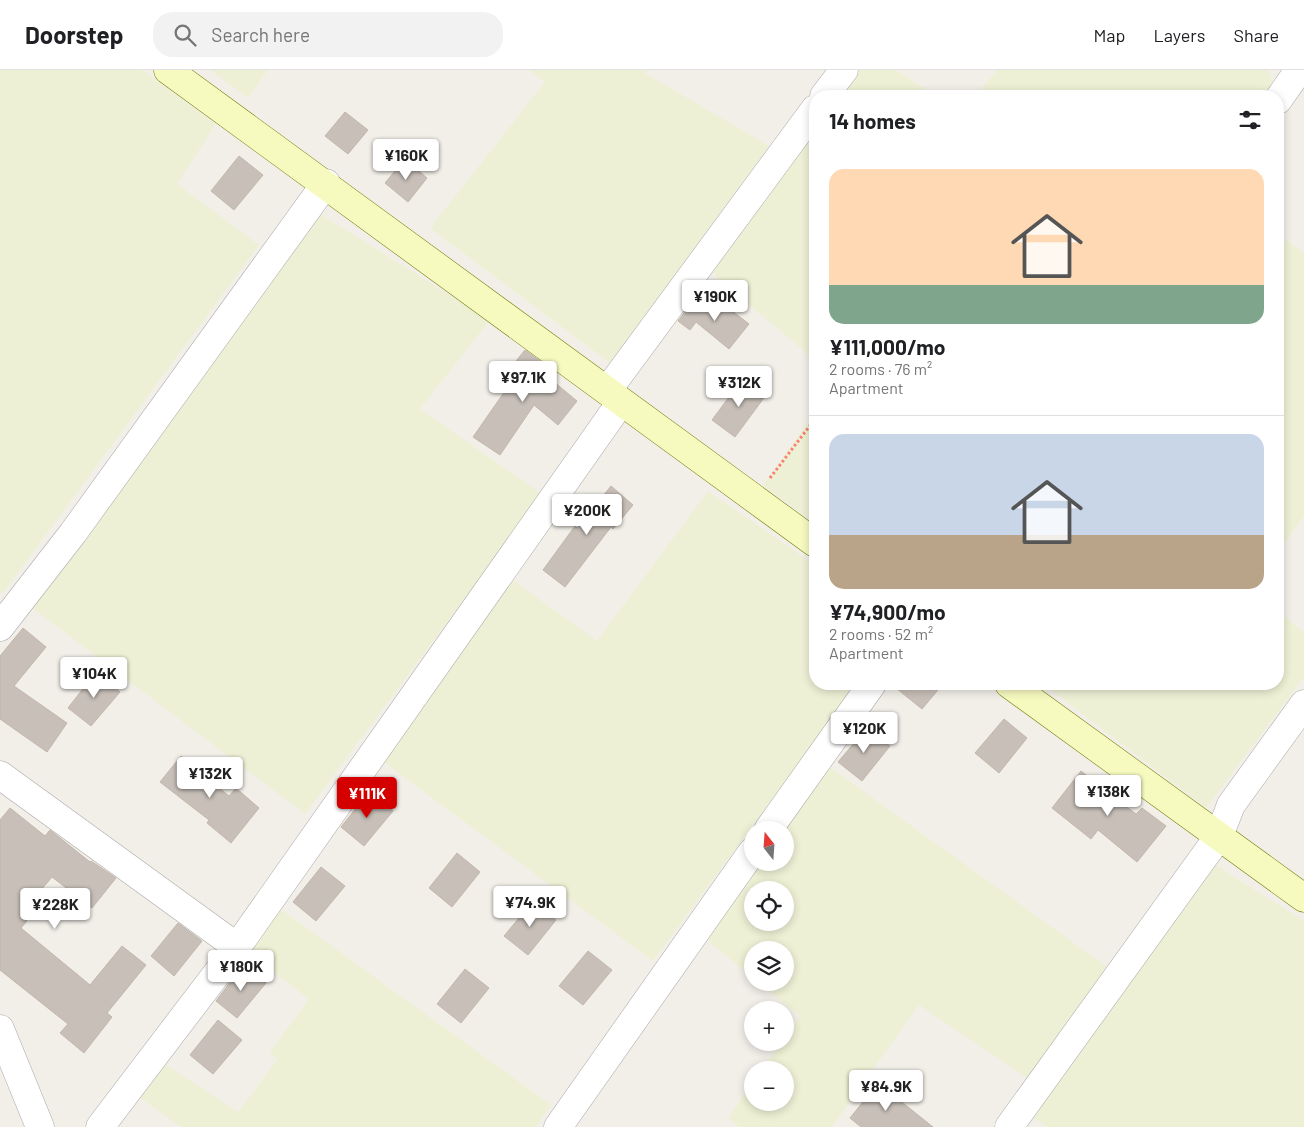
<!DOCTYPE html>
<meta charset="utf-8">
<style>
body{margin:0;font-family:Barlow,sans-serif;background:#f2f2f2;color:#202124;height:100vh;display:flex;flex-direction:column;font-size:19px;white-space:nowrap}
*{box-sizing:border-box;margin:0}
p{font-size:16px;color:#757577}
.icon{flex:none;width:28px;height:28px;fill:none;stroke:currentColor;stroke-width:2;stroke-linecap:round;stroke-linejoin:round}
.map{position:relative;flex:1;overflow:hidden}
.side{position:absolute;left:809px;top:20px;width:475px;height:600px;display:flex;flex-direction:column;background:#fff;border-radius:20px;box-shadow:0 2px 8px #0003}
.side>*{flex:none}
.needle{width:32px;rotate:343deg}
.fabs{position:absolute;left:744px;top:751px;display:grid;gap:10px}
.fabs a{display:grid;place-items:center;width:50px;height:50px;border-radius:50%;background:#fff;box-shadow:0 2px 8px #0003;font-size:25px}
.price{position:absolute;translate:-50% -42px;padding:0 11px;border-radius:5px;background:#fff;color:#222;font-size:16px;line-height:32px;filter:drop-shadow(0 1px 2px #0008)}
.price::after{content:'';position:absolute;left:50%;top:30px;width:15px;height:11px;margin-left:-8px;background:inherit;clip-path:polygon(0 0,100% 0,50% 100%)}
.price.current{background:#d40000;color:#fff}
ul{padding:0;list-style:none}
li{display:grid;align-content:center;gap:10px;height:265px;padding:0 20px}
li+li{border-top:1px solid #e0e0e0}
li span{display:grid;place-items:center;height:155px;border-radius:15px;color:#555}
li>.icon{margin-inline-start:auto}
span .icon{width:90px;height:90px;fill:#fffc;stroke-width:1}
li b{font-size:21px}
h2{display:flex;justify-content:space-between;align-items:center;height:60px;padding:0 20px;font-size:21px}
header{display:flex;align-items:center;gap:30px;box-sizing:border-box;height:70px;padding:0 25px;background:#fff;border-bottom:1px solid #e0e0e0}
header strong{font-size:24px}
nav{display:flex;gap:28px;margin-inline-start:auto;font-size:18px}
.search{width:350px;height:45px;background:#f2f2f2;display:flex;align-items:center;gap:12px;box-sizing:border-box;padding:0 18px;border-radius:20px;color:#757577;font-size:19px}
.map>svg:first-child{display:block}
.farmland{fill:#eef0d5;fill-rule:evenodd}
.building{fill:#c7bfb8;stroke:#c4b6ab}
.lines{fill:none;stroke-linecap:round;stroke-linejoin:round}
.street-casing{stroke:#a9a9a9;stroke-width:29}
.secondary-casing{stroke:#707d05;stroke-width:29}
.path{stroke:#fa8072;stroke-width:3;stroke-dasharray:2.5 2.5;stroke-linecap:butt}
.street{stroke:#fff;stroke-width:28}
.secondary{stroke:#f7fabf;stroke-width:28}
</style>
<header>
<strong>Doorstep</strong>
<div class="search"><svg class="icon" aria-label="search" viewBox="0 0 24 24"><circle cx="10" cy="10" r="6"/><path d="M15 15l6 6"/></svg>Search here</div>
<nav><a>Map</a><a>Layers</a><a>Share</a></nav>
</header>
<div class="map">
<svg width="1304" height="1057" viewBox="0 0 1304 1057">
<rect width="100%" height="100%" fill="#f2efe9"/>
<!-- farmland -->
<path class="farmland" d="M 0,0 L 142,0 L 216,54 L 177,114 L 259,175 L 3,523 L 0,521 Z
M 210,0 L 268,0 L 248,28 Z
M 529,0 L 647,0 L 645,3 L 769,76 L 610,293 L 430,158 L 545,12 Z
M 854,0 L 896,0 L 936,26 L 835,26 Z
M 997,0 L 1266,0 L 1269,2 L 1274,17 L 1268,26 L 976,26 Z
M 815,53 L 815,290 L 716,207 L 712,191 Z
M 315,141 L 490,250 L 420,339 L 542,424 L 305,744 L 27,534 Z
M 1278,164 L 1304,183 L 1304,446 L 1278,482 Z
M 815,343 L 815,454 L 763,415 Z
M 708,421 L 815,495 L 815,614 L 857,614 L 653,891 L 378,688 L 507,506 L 597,571 Z
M 1278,541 L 1304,562 L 1304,607 L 1206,738 L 1043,614 L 1278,614 Z
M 827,695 L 1110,899 L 1029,1009 L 919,935 L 832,1057 L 739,1057 L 728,1048 L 752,1013 L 752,1032 L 785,1032 L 785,1000 L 762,1000 L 781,973 L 785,972 L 785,968 L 800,946 L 759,913 L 785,912 L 785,880 L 752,880 L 752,907 L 707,870 L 760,793 L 785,792 L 785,760 L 782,760 ZM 752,820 L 785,820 L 785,852 L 752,852 Z
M 1216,795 L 1304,851 L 1304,1057 L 1047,1057 L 1032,1046 Z
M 275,835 L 551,1035 L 536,1057 L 181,1057 L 139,1027 L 163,993 L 238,1042 L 277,990 L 270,982 L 309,929 L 243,879 Z"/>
<!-- building -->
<path class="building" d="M 345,42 L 368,60 L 348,84 L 325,66 Z
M 239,86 L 263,105 L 234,140 L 211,121 Z
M 405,89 L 427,108 L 408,132 L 385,113 Z
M 697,226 L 720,244 L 726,236 L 749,254 L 729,279 L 696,252 L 690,260 L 678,251 Z
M 525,280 L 548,297 L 543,303 L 577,331 L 558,355 L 534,335 L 500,385 L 473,367 L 514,308 L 507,302 Z
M 743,308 L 766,325 L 735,367 L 712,350 Z
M 611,416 L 633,435 L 613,459 L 611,457 L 565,517 L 543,500 L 575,456 L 577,458 Z
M 23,558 L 46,577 L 14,616 L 67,653 L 47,682 L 0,649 L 0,586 Z
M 96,602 L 120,622 L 91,656 L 68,638 Z
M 891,614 L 943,614 L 922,639 Z
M 1004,649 L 1027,668 L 999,703 L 975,683 Z
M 867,658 L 890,676 L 862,711 L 838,692 Z
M 181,686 L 229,726 L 236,718 L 259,738 L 231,773 L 207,753 L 209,750 L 160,712 Z
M 1081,701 L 1136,744 L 1142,738 L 1166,756 L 1137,792 L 1098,760 L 1091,769 L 1052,738 Z
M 369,722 L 393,741 L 364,776 L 341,757 Z
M 10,738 L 45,766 L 50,760 L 90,792 L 91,791 L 116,808 L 92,838 L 52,807 L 20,845 L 27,851 L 21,858 L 90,915 L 122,876 L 146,895 L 107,943 L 112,947 L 84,983 L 60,963 L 68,954 L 0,900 L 0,750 Z
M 457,783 L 480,802 L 452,837 L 429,818 Z
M 321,797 L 345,816 L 316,851 L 293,832 Z
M 533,831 L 556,850 L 528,885 L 504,866 Z
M 178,853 L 202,871 L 174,906 L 151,886 Z
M 588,881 L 612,900 L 583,935 L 559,916 Z
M 243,895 L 266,913 L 237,948 L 216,931 Z
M 465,899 L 489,918 L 461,953 L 437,934 Z
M 218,950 L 242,970 L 213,1004 L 190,985 Z
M 878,1013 L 933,1057 L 861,1057 L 850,1048 Z"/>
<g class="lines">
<defs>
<path id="street" d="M 824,26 L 844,0
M 1278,30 L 1299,0
M 607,321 L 815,39
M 0,557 L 73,463 L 326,113
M 0,705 L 237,877
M 768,760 L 872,614
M 0,959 L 40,1057
M 100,1057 L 237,877 L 621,332
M 558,1057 L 752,782
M 1009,1057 L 1219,766 L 1231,735 L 1304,634"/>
<path id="secondary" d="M 168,0 L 815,473
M 1009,614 L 1304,828"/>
</defs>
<!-- street casing -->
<use href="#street" class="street-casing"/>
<!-- secondary casing -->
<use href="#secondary" class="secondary-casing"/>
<!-- path -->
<path class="path" d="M 770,408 L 815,349"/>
<!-- street -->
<use href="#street" class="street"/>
<!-- secondary -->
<use href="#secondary" class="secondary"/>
</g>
</svg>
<div class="fabs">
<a><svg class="needle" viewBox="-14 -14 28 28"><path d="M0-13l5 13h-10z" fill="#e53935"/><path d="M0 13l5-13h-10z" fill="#757577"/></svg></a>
<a><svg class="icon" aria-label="locate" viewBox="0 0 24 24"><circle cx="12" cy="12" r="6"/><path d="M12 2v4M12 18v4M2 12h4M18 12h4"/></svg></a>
<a><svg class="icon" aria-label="layers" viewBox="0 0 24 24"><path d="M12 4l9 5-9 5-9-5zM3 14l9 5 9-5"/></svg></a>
<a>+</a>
<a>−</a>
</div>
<b class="price" style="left:406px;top:111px">¥160K</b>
<b class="price" style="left:715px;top:252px">¥190K</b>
<b class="price" style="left:523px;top:333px">¥97.1K</b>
<b class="price" style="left:739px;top:338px">¥312K</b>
<b class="price" style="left:587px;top:466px">¥200K</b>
<b class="price" style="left:94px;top:629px">¥104K</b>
<b class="price" style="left:864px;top:684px">¥120K</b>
<b class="price" style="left:210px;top:729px">¥132K</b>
<b class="price" style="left:1108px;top:747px">¥138K</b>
<b class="price current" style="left:367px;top:749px">¥111K</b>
<b class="price" style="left:530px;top:858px">¥74.9K</b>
<b class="price" style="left:55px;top:860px">¥228K</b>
<b class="price" style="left:241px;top:922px">¥180K</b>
<b class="price" style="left:886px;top:1042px">¥84.9K</b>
<section class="side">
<h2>14 homes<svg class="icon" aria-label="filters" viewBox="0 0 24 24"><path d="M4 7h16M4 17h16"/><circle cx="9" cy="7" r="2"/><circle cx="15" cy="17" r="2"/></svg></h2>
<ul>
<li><span style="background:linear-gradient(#ffd9b3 75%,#7fa58c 0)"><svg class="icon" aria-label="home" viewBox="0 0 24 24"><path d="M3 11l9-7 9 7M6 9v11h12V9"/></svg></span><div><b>¥111,000/mo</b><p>2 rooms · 76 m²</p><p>Apartment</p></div></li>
<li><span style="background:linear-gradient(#c9d6e8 65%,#b9a48a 0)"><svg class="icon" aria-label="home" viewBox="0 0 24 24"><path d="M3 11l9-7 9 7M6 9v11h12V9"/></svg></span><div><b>¥74,900/mo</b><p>2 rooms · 52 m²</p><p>Apartment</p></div></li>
</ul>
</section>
</div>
